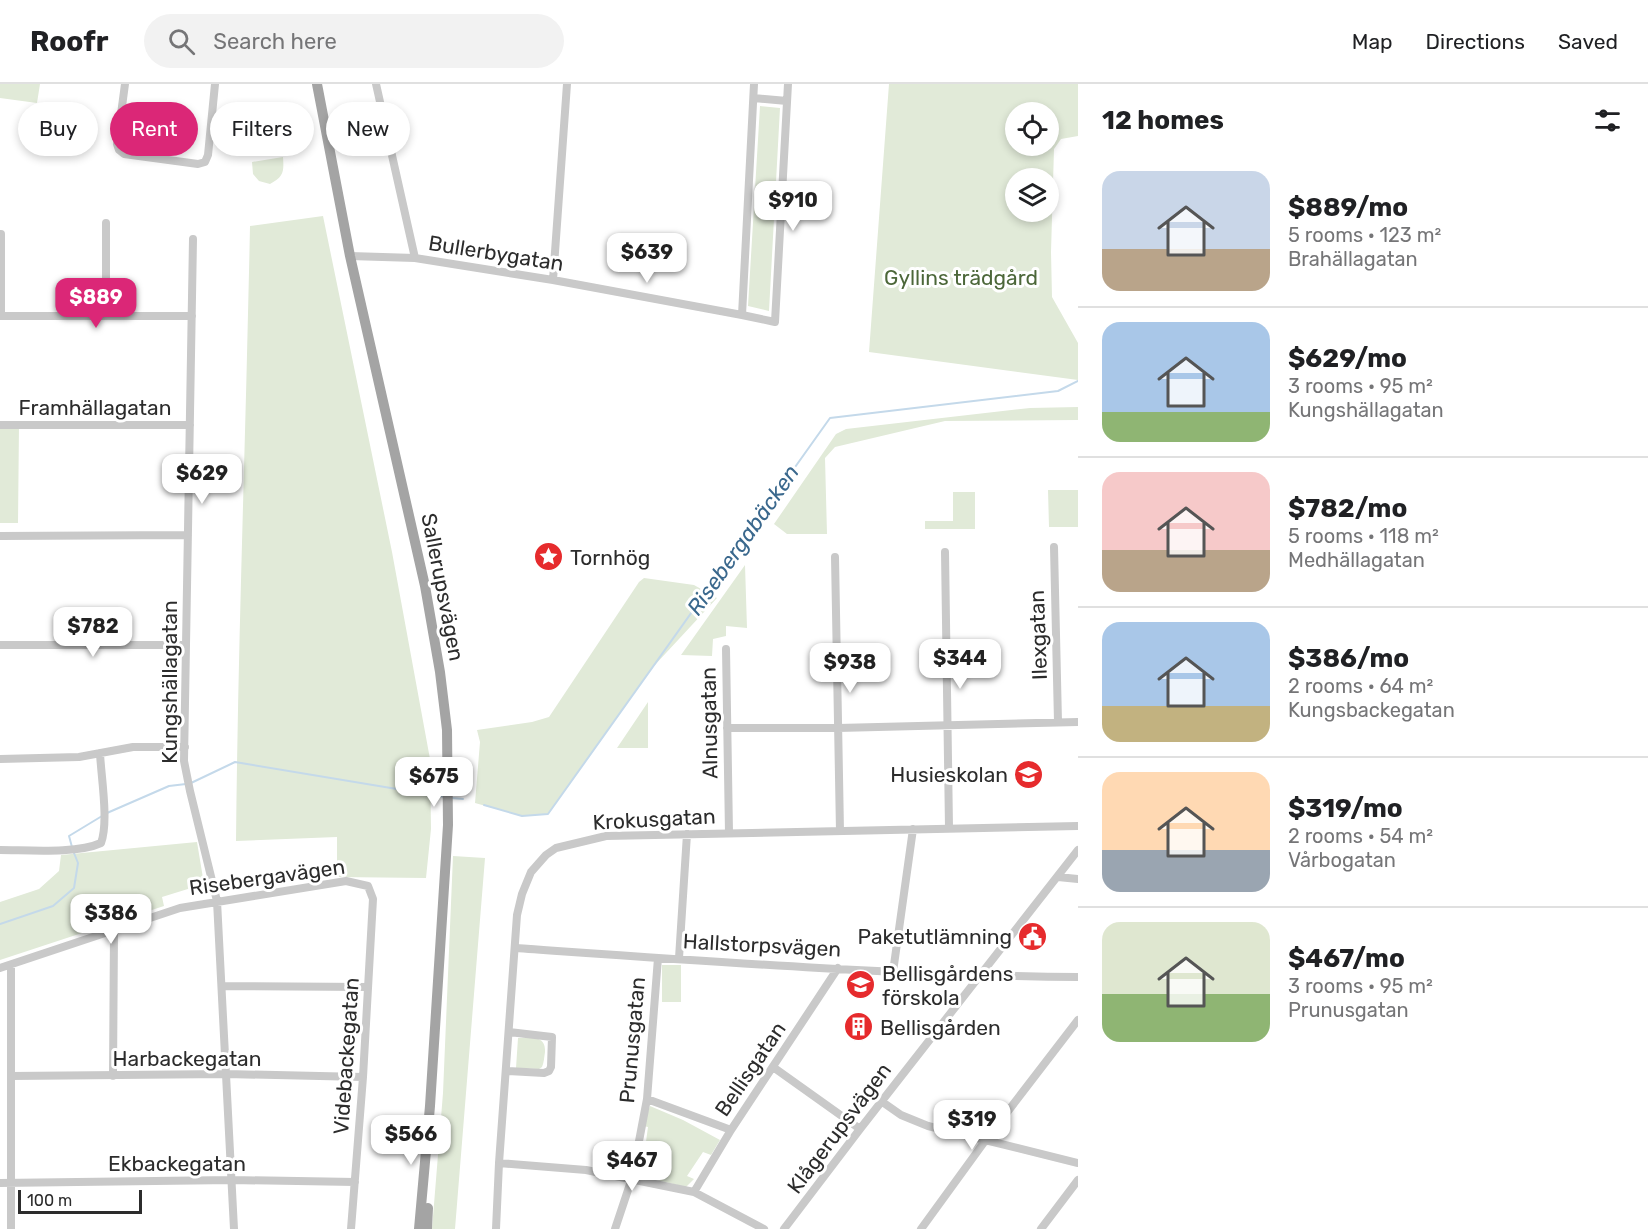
<!DOCTYPE html>
<meta charset="utf-8">
<style>
body{margin:0;font-family:Rubik,sans-serif;background:#f2f2f2;color:#202124;height:100vh;display:flex;flex-direction:column;font-size:22px;white-space:nowrap}
*{box-sizing:border-box;margin:0}
p{font-size:20px;color:#757577}
.icon{flex:none;width:33px;height:33px;fill:none;stroke:currentColor;stroke-width:2;stroke-linecap:round;stroke-linejoin:round}
.map{position:relative;flex:1;overflow:hidden}
.drawer{display:flex;flex-direction:column;background:#fff;width:570px}
.drawer>*{flex:none}
.top-card{position:absolute;left:18px;top:18px;width:570px;height:54px;display:flex;gap:12px}
.buttons{position:absolute;left:1005px;top:18px;display:grid;gap:12px}
.buttons a{display:grid;place-items:center;width:54px;height:54px;border-radius:50%;background:#fff;box-shadow:0 3px 9px #0003;font-size:30px}
.scale{position:absolute;left:18px;bottom:15px;width:124px;box-sizing:border-box;padding-left:6px;border:3px solid #2c2c2c;border-top:0;font-size:16px;line-height:21px;white-space:nowrap;color:#2c2c2c;-webkit-text-stroke:4px #fff;paint-order:stroke}
.price{position:absolute;translate:-50% -51px;padding:0 14px;border-radius:12px;background:#fff;color:#222;font-size:20px;line-height:39px;filter:drop-shadow(0 2px 3px #0008)}
.price::after{content:'';position:absolute;left:50%;top:36px;width:18px;height:14px;margin-left:-9px;background:inherit;clip-path:polygon(0 0,100% 0,50% 100%)}
.price.current{background:#db2777;color:#fff}
ul{padding:0;list-style:none}
li{display:flex;align-items:center;gap:18px;height:150px;padding:0 24px}
li+li{border-top:2px solid #e0e0e0}
li span{display:grid;place-items:center;flex:none;width:168px;height:120px;border-radius:18px;color:#555}
li>.icon{margin-inline-start:auto}
span .icon{width:72px;height:72px;fill:#fffc;stroke-width:1}
li b{font-size:26px}
h2{display:flex;justify-content:space-between;align-items:center;height:72px;padding:0 24px;font-size:26px}
.pill{padding:0 21px;border-radius:27px;background:#fff;box-shadow:0 3px 9px #0003;font-size:21px;line-height:54px}
.pill.current{background:#db2777;color:#fff}
header{display:flex;align-items:center;gap:36px;box-sizing:border-box;height:84px;padding:0 30px;background:#fff;border-bottom:2px solid #e0e0e0}
header strong{font-size:28px}
nav{display:flex;gap:33px;margin-inline-start:auto;font-size:21px}
.search{width:420px;height:54px;background:#f2f2f2;display:flex;align-items:center;gap:15px;box-sizing:border-box;padding:0 21px;border-radius:33px;color:#757577;font-size:22px}
main{display:flex;flex:1;min-height:0}
.map>svg:first-child{display:block}
.green{fill:#e1ead8;fill-rule:evenodd}
.lines{fill:none;stroke-linecap:round;stroke-linejoin:round}
.stream{stroke:#c4d9ea;stroke-width:2}
.minor{stroke:#c9c9c9;stroke-width:8}
.major{stroke:#a4a4a4;stroke-width:10}
.labels{text-anchor:middle;dominant-baseline:central;stroke-width:6;stroke-linejoin:round;paint-order:stroke}
.street-label{font-size:21px;fill:#2c2c2c;stroke:#fff}
.park-label{font-size:21px;fill:#4c6739;stroke:#fff}
.poi-label{font-size:21px;fill:#2c2c2c;stroke:#fff;text-anchor:start}
.water-label{font-size:22px;font-style:italic;fill:#3a688d;stroke:#fff}
</style>
<header>
<strong>Roofr</strong>
<div class="search"><svg class="icon" aria-label="search" viewBox="0 0 24 24"><circle cx="10" cy="10" r="6"/><path d="M15 15l6 6"/></svg>Search here</div>
<nav><a>Map</a><a>Directions</a><a>Saved</a></nav>
</header>
<main>
<div class="map">
<svg width="1078" height="1145" viewBox="0 0 1078 1145">
<rect width="100%" height="100%" fill="#fff"/>
<!-- green -->
<path class="green" d="M 0,0 L 40,0 L 37,19 L 0,14 Z
M 889,0 L 1078,0 L 1078,52 L 1061,55 L 1054,65 L 1051,168 L 1052,213 L 1078,259 L 1078,296 L 869,268 ZM 1016,28 L 1048,28 L 1048,62 L 1016,62 ZM 1016,94 L 1048,94 L 1048,128 L 1016,128 Z
M 760,22 L 780,24 L 769,227 L 748,222 Z
M 283,73 C 284,87 284,93 270,100 L 259,97 L 253,90 L 252,78 Z
M 323,132 L 392,468 L 430,675 L 431,745 L 426,794 L 337,793 L 337,753 L 236,757 C 238,552 246,347 250,142 Z
M 1078,323 L 1078,336 L 945,337 L 835,363 L 825,374 L 827,450 L 787,450 L 774,440 L 836,350 L 846,345 L 1030,324 Z
M 0,341 L 19,341 L 18,439 L 0,439 Z
M 1048,406 L 1078,406 L 1078,443 L 1049,443 Z
M 953,408 L 975,408 L 975,445 L 925,445 L 925,437 L 953,437 Z
M 745,481 L 747,544 L 726,542 L 726,552 L 713,555 L 712,572 L 681,571 Z
M 644,494 L 694,501 L 717,514 L 653,583 L 548,730 L 522,732 L 475,719 L 480,658 L 477,646 L 532,638 L 549,633 L 639,498 Z
M 648,618 L 648,664 L 617,664 Z
M 197,758 L 204,800 L 162,813 L 164,822 L 0,876 L 0,818 L 39,805 L 59,787 L 61,771 Z
M 453,772 L 485,774 L 455,1145 L 432,1145 L 443,1009 Z
M 662,881 L 681,881 L 681,918 L 662,918 Z
M 518,954 C 531,954 546,951 545,968 C 544,974 544,978 542,983 L 539,985 L 516,984 Z
M 650,1022 L 683,1036 L 720,1056 L 711,1071 L 703,1068 L 687,1092 L 694,1095 L 686,1103 L 640,1092 L 637,1086 L 638,1072 L 644,1072 L 648,1043 L 643,1042 Z"/>
<g class="lines">
<!-- stream -->
<path class="stream" d="M 191,699 L 235,678 L 445,713
M 451,714 L 463,715
M 484,721 L 522,732 L 548,730 L 830,334 L 1058,307 L 1078,297
M 107,729 L 169,702 L 186,700
M 72,763 L 69,752 L 102,732
M 0,840 L 53,822 L 74,804 L 78,779 L 74,769"/>
<!-- minor -->
<path class="minor" d="M 125,0 L 117,60 L 119,66 L 124,70 L 198,80 L 205,78 L 208,71 L 215,0
M 376,0 L 415,174
M 754,14 L 787,17
M 1,150 L 1,232
M 193,155 L 184,677 L 190,707 L 217,817 L 234,1145
M 350,172 L 415,174 L 553,196 L 742,231 L 754,0
M 553,196 L 567,0
M 742,231 L 775,238 L 788,0
M 0,232 L 192,232
M 106,232 L 106,139
M 0,341 L 190,341
M 0,452 L 188,451
M 1054,463 L 1058,638
M 945,468 L 949,744
M 835,473 L 840,747
M 0,561 L 186,561
M 726,565 L 729,749
M 727,644 L 838,644 L 1078,638
M 0,675 L 79,673 L 133,663 L 185,663
M 0,766 C 28,766 77,770 101,759 C 109,738 101,692 100,669
M 1058,793 L 1078,795
M 515,864 C 703,877 890,891 1078,893
M 679,874 L 687,750
M 0,884 L 180,824 L 346,797 L 368,802 L 373,815 L 363,993 L 351,1145
M 893,888 L 913,745
M 222,902 L 368,903
M 773,983 L 860,1045
M 506,987 L 544,989 L 549,987 L 551,983 L 552,953 L 509,948
M 11,992 L 227,990 L 363,993
M 113,992 L 114,847
M 647,1015 L 731,1046
M 881,1017 L 901,1031 L 928,1042 L 1078,1079
M 499,1079 L 586,1086 L 694,1108 L 764,1145
M 0,1099 L 232,1096 L 355,1098
M 694,1108 L 731,1046 L 838,884
M 11,1145 L 11,881
M 496,1145 L 499,1079 L 517,831 L 522,810 L 531,788 L 546,771 L 556,764 L 606,752 L 1078,742
M 615,1145 L 632,1094 L 647,1015 L 658,874
M 784,1145 L 860,1045 L 1078,766
M 921,1145 L 985,1057 L 1078,936
M 1041,1145 L 1078,1096"/>
<!-- major -->
<path class="major" d="M 317,0 L 350,172 L 425,502 L 440,588 L 447,646 L 448,741 L 430,1022 L 419,1145
M 427,1145 L 428,1124"/>
</g>
<!-- icons -->
<defs>
<symbol id="sight-disc" viewBox="-11 -11 22 22"><circle r="9.5" fill="#e62b2d" stroke="#fff"/><path d="M0-6L1.8-2.2L6-1.7L2.9 1.2L3.7 5.4L0 3.3L-3.7 5.4L-2.9 1.2L-6-1.7L-1.8-2.2Z" fill="#fff"/></symbol>
<symbol id="school-disc" viewBox="-11 -11 22 22"><circle r="9.5" fill="#e62b2d" stroke="#fff"/><path d="M0-5L7-2L0 1L-7-2ZM-4 1L0 2.5L4 1V4Q0 6-4 4Z" fill="#fff"/></symbol>
<symbol id="civic-disc" viewBox="-11 -11 22 22"><circle r="9.5" fill="#e62b2d" stroke="#fff"/><path d="M-.6-6.5H3V-4.5H.6V-3L4-1V1h2V6H-6V1h2V-1L-.6-3ZM-1.2 2.5V6h2.4V2.5Z" fill="#fff"/></symbol>
<symbol id="building-disc" viewBox="-11 -11 22 22"><circle r="9.5" fill="#e62b2d" stroke="#fff"/><path d="M-4-6H4V6H1V3H-1V6H-4ZM-2.5-4.3h1.7v1.8h-1.7ZM.8-4.3h1.7v1.8H.8ZM-2.5-1h1.7V.8h-1.7ZM.8-1h1.7V.8H.8Z" fill="#fff"/></symbol>
</defs>
<g fill-rule="evenodd">
<use href="#sight-disc" x="532" y="456" width="33" height="33"/>
<use href="#school-disc" x="1012" y="674" width="33" height="33"/>
<use href="#civic-disc" x="1016" y="836" width="33" height="33"/>
<use href="#school-disc" x="844" y="884" width="33" height="33"/>
<use href="#building-disc" x="842" y="926" width="33" height="33"/>
</g>
<g class="labels">
<!-- street labels -->
<g class="street-label">
<text transform="translate(496 169) rotate(9)">Bullerbygatan</text>
<text x="95" y="323">Framhällagatan</text>
<text transform="translate(443 503) rotate(79)">Sallerupsvägen</text>
<text transform="translate(1038 551) rotate(-92)">Ilexgatan</text>
<text transform="translate(169 598) rotate(-90)">Kungshällagatan</text>
<text transform="translate(709 639) rotate(-91)">Alnusgatan</text>
<text transform="translate(654 735) rotate(-3)">Krokusgatan</text>
<text transform="translate(267 793) rotate(-8)">Risebergavägen</text>
<text transform="translate(762 861) rotate(3)">Hallstorpsvägen</text>
<text transform="translate(632 956) rotate(-85)">Prunusgatan</text>
<text transform="translate(346 972) rotate(-86)">Videbackegatan</text>
<text x="187" y="974">Harbackegatan</text>
<text transform="translate(750 985) rotate(-56)">Bellisgatan</text>
<text transform="translate(839 1044) rotate(-53)">Klågerupsvägen</text>
<text x="177" y="1079">Ekbackegatan</text>
</g>
<!-- park labels -->
<g class="park-label">
<text x="961" y="193">Gyllins trädgård</text>
</g>
<!-- poi labels -->
<g class="poi-label">
<text x="570" y="473">Tornhög</text>
<text x="1008" y="690" text-anchor="end">Husieskolan</text>
<text x="1012" y="852" text-anchor="end">Paketutlämning</text>
<text x="882" y="889">Bellisgårdens<tspan x="882" dy="24">förskola</tspan></text>
<text x="880" y="943">Bellisgården</text>
</g>
<!-- water labels -->
<g class="water-label">
<text transform="translate(743 456) rotate(-55)">Risebergabäcken</text>
</g>
</g>
</svg>
<div class="buttons">
<a><svg class="icon" aria-label="locate" viewBox="0 0 24 24"><circle cx="12" cy="12" r="6"/><path d="M12 2v4M12 18v4M2 12h4M18 12h4"/></svg></a>
<a><svg class="icon" aria-label="layers" viewBox="0 0 24 24"><path d="M12 4l9 5-9 5-9-5zM3 14l9 5 9-5"/></svg></a>
</div>
<div class="scale">100 m</div>
<b class="price" style="left:793px;top:148px">$910</b>
<b class="price" style="left:647px;top:200px">$639</b>
<b class="price current" style="left:96px;top:245px">$889</b>
<b class="price" style="left:202px;top:421px">$629</b>
<b class="price" style="left:93px;top:574px">$782</b>
<b class="price" style="left:960px;top:606px">$344</b>
<b class="price" style="left:850px;top:610px">$938</b>
<b class="price" style="left:434px;top:724px">$675</b>
<b class="price" style="left:111px;top:861px">$386</b>
<b class="price" style="left:972px;top:1067px">$319</b>
<b class="price" style="left:411px;top:1082px">$566</b>
<b class="price" style="left:632px;top:1108px">$467</b>
<div class="top-card">
<a class="pill">Buy</a>
<a class="pill current">Rent</a>
<a class="pill">Filters</a>
<a class="pill">New</a>
</div>
</div>
<section class="drawer">
<h2>12 homes<svg class="icon" aria-label="filters" viewBox="0 0 24 24"><path d="M4 7h16M4 17h16"/><circle cx="9" cy="7" r="2"/><circle cx="15" cy="17" r="2"/></svg></h2>
<ul>
<li><span style="background:linear-gradient(#c9d6e8 65%,#b9a48a 0)"><svg class="icon" aria-label="home" viewBox="0 0 24 24"><path d="M3 11l9-7 9 7M6 9v11h12V9"/></svg></span><div><b>$889/mo</b><p>5 rooms · 123 m²</p><p>Brahällagatan</p></div></li>
<li><span style="background:linear-gradient(#a9c7e8 75%,#8fb573 0)"><svg class="icon" aria-label="home" viewBox="0 0 24 24"><path d="M3 11l9-7 9 7M6 9v11h12V9"/></svg></span><div><b>$629/mo</b><p>3 rooms · 95 m²</p><p>Kungshällagatan</p></div></li>
<li><span style="background:linear-gradient(#f6c9c9 65%,#b9a48a 0)"><svg class="icon" aria-label="home" viewBox="0 0 24 24"><path d="M3 11l9-7 9 7M6 9v11h12V9"/></svg></span><div><b>$782/mo</b><p>5 rooms · 118 m²</p><p>Medhällagatan</p></div></li>
<li><span style="background:linear-gradient(#a9c7e8 70%,#c2b280 0)"><svg class="icon" aria-label="home" viewBox="0 0 24 24"><path d="M3 11l9-7 9 7M6 9v11h12V9"/></svg></span><div><b>$386/mo</b><p>2 rooms · 64 m²</p><p>Kungsbackegatan</p></div></li>
<li><span style="background:linear-gradient(#ffd9b3 65%,#9aa5b1 0)"><svg class="icon" aria-label="home" viewBox="0 0 24 24"><path d="M3 11l9-7 9 7M6 9v11h12V9"/></svg></span><div><b>$319/mo</b><p>2 rooms · 54 m²</p><p>Vårbogatan</p></div></li>
<li><span style="background:linear-gradient(#dfe7d0 60%,#8fb573 0)"><svg class="icon" aria-label="home" viewBox="0 0 24 24"><path d="M3 11l9-7 9 7M6 9v11h12V9"/></svg></span><div><b>$467/mo</b><p>3 rooms · 95 m²</p><p>Prunusgatan</p></div></li>
</ul>
</section>
</main>
